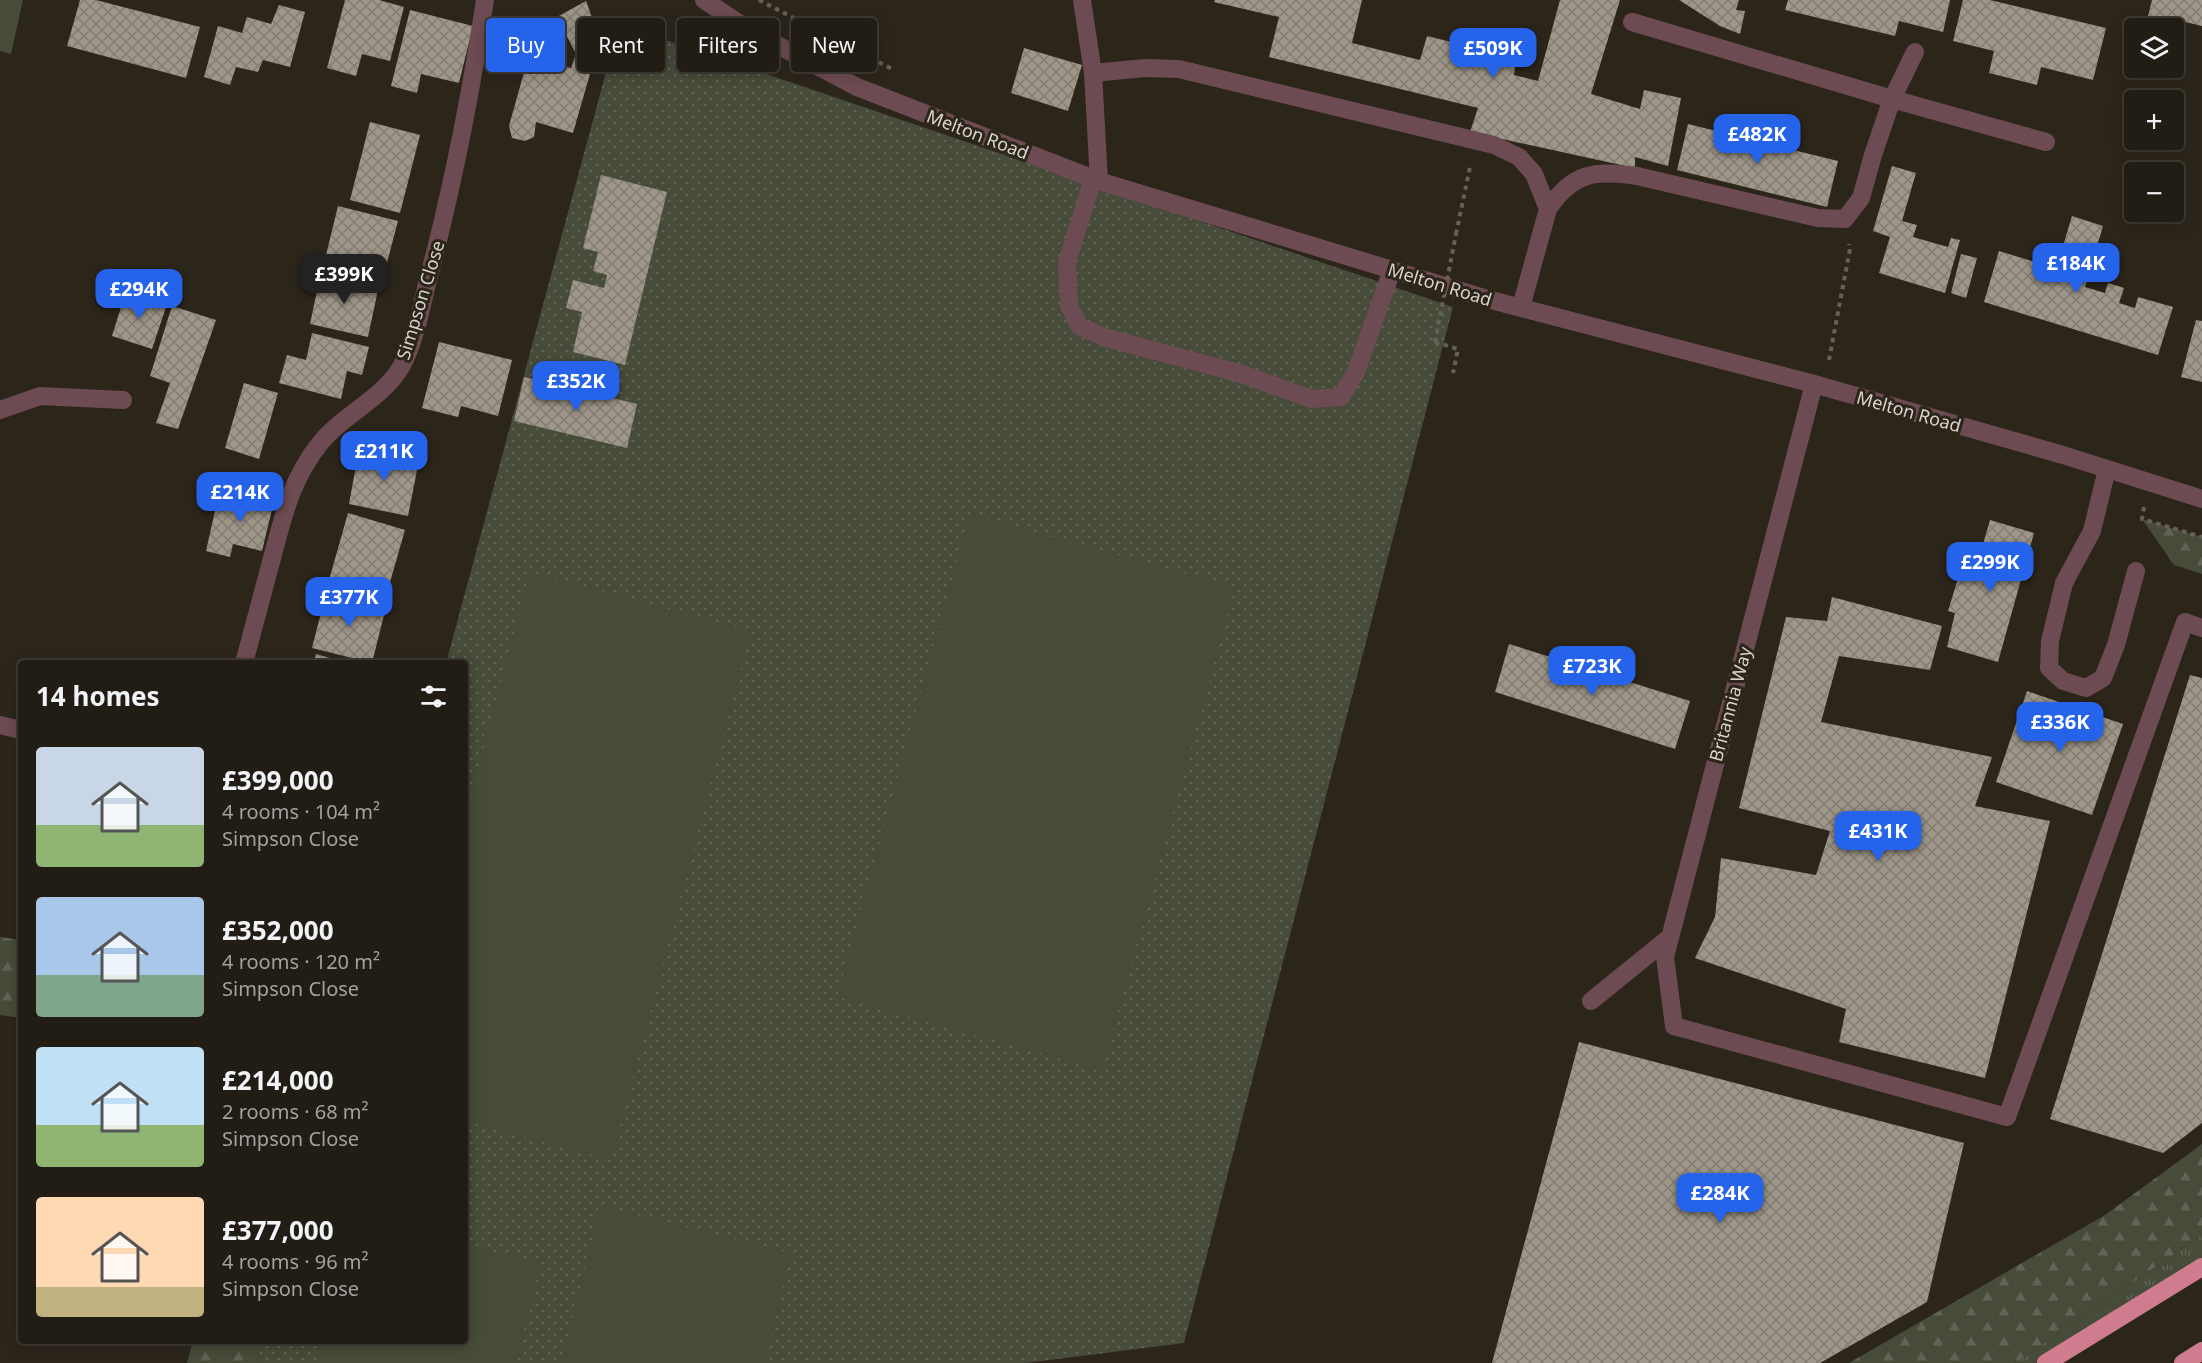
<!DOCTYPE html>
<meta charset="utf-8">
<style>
body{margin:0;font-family:"Noto Sans",sans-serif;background:#2d2922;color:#f1f3f6;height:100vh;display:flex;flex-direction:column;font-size:22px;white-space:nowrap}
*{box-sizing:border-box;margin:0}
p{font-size:20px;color:#a2a1a0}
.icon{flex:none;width:33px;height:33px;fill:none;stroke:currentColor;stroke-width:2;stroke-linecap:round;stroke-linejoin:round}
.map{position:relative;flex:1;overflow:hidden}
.side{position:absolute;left:18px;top:660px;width:450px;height:684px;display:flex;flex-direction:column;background:#211c14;border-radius:6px;box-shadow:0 3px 15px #0003,0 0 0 2px #3e3a34}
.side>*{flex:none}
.top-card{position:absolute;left:486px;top:18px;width:570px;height:54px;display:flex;gap:12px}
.fabs{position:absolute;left:2124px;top:18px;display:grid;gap:12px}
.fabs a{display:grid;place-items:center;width:60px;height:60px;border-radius:6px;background:#211c14;box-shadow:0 3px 15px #0003,0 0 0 2px #3e3a34;font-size:30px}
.price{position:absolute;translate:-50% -51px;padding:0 14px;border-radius:12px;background:#2563eb;color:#fff;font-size:20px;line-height:39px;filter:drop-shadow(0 2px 3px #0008)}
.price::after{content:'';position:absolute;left:50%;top:36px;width:18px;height:14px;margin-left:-9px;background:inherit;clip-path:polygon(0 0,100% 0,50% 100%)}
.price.selected{background:#222;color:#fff}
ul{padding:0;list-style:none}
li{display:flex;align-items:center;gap:18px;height:150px;padding:0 18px}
li span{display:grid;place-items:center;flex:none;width:168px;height:120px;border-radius:6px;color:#555}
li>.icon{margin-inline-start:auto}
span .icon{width:72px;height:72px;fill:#fffc;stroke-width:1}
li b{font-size:26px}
h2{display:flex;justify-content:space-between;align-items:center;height:72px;padding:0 18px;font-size:26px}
.tag{padding:0 21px;border-radius:6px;background:#211c14;box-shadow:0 3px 15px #0003,0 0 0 2px #3e3a34;font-size:21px;line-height:54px}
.tag.selected{background:#2563eb;color:#fff}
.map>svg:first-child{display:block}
.grass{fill:url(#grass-tufts)}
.forest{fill:url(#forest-firs)}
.park{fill:url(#park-dots)}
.garden{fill:#474b39}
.building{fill:url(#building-cross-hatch)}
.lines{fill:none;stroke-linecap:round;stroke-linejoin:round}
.path{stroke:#666056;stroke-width:4;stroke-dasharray:4.5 4.5;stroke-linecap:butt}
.minor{stroke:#6d4b52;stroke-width:18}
.highway{stroke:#ce7c8e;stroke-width:18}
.path-bridge{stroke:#666056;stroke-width:4;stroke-dasharray:4.5 4.5;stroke-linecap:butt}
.labels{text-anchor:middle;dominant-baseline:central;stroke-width:6;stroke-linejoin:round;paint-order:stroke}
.street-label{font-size:18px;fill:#d7d3cc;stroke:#2c251a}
</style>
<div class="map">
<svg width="2202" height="1363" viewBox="0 0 2202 1363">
<defs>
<pattern id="grass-tufts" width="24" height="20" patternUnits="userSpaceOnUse" patternTransform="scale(1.5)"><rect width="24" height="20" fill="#474b39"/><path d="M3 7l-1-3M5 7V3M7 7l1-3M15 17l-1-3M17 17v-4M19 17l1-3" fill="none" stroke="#616454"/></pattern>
<pattern id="forest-firs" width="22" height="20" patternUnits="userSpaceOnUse" patternTransform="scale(1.5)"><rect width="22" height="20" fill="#474b39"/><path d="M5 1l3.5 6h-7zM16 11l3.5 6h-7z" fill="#616454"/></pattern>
<pattern id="park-dots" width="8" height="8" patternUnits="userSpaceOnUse" patternTransform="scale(1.5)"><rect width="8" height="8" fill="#474b39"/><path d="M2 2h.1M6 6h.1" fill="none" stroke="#616454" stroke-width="1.8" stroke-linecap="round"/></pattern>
<pattern id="building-cross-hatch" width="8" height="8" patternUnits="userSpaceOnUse" patternTransform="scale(1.5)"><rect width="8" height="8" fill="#9e9688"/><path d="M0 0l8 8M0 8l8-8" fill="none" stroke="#827c72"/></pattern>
</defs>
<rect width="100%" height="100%" fill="#2c251a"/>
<!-- grass -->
<path class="grass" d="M 2202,1235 L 2202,1267 L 2046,1363 L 2015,1363 Z"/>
<!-- forest -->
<path class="forest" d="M 2142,519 L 2202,537 L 2202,574 L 2174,565 Z
M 0,937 L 21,940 L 21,1018 L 0,1015 Z
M 2202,1144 L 2202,1235 L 2015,1363 L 1849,1363 L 2105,1215 Z
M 193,1341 L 263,1341 L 257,1363 L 187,1363 Z"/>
<!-- park -->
<path class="park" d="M 619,24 L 1453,307 L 1184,1343 L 1026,1363 L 257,1363 L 263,1341 L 465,1341 L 465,663 L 446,663 Z"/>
<!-- garden -->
<path class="garden" d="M 0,0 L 23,0 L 11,54 L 0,51 Z
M 970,514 L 1235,587 L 1102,1070 L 837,997 Z
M 530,572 L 751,631 L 611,1160 L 465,1121 L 465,818 Z
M 600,1206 L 791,1253 L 765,1363 L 562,1363 Z
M 465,1245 L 541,1263 L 516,1363 L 317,1363 L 323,1341 L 465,1341 Z"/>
<!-- building -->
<path class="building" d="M 80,0 L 96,0 L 200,27 L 186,78 L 67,46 Z
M 345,0 L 379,0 L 404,7 L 390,61 L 362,54 L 356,76 L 327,68 Z
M 1215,0 L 1362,0 L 1352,43 L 1420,60 L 1427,36 L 1516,58 L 1514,75 L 1538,81 L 1560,0 L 1620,0 L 1591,94 L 1640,109 L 1644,90 L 1681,98 L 1668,166 L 1635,157 L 1635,168 L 1470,132 L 1478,108 L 1269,57 L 1279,17 L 1214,2 Z
M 1679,0 L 1739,0 L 1736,10 L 1745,11 L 1740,34 L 1720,26 Z
M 1788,0 L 1950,0 L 1943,32 L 1899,21 L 1895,36 L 1785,10 Z
M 1963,0 L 1990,0 L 2106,28 L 2093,80 L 2041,67 L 2037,85 L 1989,73 L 1994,51 L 1953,41 Z
M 2152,0 L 2202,0 L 2202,26 L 2173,19 L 2170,28 L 2145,28 Z
M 586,1 L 600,39 L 573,133 L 536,122 L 534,137 L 525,141 L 512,138 L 509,126 L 528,58 L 571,68 L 576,54 L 557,17 Z
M 279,5 L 305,12 L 290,67 L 263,60 L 258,72 L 236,67 L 230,85 L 204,77 L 218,26 L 242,33 L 247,17 L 271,24 Z
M 410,10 L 473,26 L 459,83 L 421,74 L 417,93 L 391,86 Z
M 1024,48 L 1082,65 L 1068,111 L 1011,93 Z
M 370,122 L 420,135 L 400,213 L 350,200 Z
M 1688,124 L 1838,161 L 1827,207 L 1677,170 Z
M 1892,166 L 1916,173 L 1902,221 L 1917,225 L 1913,237 L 1948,247 L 1951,238 L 1960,240 L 1945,293 L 1879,273 L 1890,237 L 1873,231 Z
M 601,175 L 667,192 L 625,365 L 573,352 L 582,312 L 566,308 L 573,280 L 604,288 L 607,275 L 593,271 L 598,252 L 583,248 Z
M 338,206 L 398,221 L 384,274 L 325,259 Z
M 2072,216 L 2103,226 L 2085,287 L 2105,293 L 2108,283 L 2124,288 L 2119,303 L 2135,308 L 2138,297 L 2173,307 L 2158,355 L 1984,302 L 1999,251 L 2035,262 L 2037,257 L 2058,263 Z
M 1961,254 L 1977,258 L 1966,298 L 1951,293 Z
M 321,272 L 379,285 L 368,337 L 310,324 Z
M 126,291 L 167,304 L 152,349 L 112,336 Z
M 172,306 L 216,320 L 178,429 L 156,423 L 170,383 L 150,376 Z
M 2196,320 L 2202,321 L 2202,382 L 2181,377 Z
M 312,333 L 369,347 L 362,375 L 347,371 L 341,399 L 279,383 L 287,355 L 306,360 Z
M 439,342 L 512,360 L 498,416 L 461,406 L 458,417 L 422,408 Z
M 524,377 L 637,404 L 627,448 L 514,421 Z
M 244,383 L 278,393 L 259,459 L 225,448 Z
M 359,449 L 419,460 L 408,516 L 349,504 Z
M 249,491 L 275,497 L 262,551 L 233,544 L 230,557 L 206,551 L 219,493 L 247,500 Z
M 348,513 L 405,530 L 386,596 L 329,580 Z
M 1990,520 L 2034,533 L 1998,662 L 1947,647 L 1955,613 L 1948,611 L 1959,575 L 1973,579 Z
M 326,593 L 386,607 L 372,663 L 312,648 Z
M 1832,597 L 1942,626 L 1930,670 L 1839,656 L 1821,722 L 1992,757 L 1975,806 L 2050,821 L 1985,1078 L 1839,1042 L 1846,1009 L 1695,958 L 1715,917 L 1721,858 L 1816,875 L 1830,831 L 1739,808 L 1786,617 L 1827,621 Z
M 1509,644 L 1690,701 L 1675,749 L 1495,692 Z
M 316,654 L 344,662 L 344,663 L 313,663 Z
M 2190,675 L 2202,678 L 2202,1123 L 2163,1153 L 2050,1119 Z
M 2027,691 L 2123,724 L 2092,815 L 1996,782 Z
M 1579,1042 L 1964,1143 L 1927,1302 L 1820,1363 L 1492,1363 Z"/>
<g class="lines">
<!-- path -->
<path class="path" d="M 759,0 L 892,69
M 1456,234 L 1470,167
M 1435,342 L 1458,349 L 1453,373
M 1829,360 L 1850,249 L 1849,244
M 2144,507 L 2142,519 L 2202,537"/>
<!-- minor -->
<path class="minor" d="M 704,0 L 749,30 L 857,87 L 1099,181 L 1491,300 L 1814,384 L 2063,455 L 2202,499
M 1082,0 L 1093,73 L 1099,181
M 1632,22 L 1892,99 L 2046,142
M 1093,73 L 1145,68 L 1179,69 L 1494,145 L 1519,157 L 1534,174 L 1548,209 L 1521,307
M 1093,179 L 1067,262 L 1069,306 L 1080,327 L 1107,338 L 1242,374 L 1311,399 L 1341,397 L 1356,372 L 1392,270
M 1548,209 C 1573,172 1595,170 1637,176 L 1818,218 L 1845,219 L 1861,198 L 1873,155 L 1892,99 L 1915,52
M 1814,384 L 1665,957 L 1674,1026 L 2007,1117 L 2185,622 L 2202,628
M 0,410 L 40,396 L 123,400
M 2107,469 L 2092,531 L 2064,583 L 2050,641 L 2049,668 L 2063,681 L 2086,688 L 2103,678 L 2116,645 L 2136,571
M 244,663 C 253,629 262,596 271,562 C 283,517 291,479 321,442 C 344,414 382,399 401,367 C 416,340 421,306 429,276 C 453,185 471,93 485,0
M 0,725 L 21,730
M 1591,1001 L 1670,937"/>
<!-- highway -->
<path class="highway" d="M 2046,1363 L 2202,1267
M 2183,1363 L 2202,1351"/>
<!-- path-bridge -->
<path class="path-bridge" d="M 1435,342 L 1456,234"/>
</g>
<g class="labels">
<!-- street labels -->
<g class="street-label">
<text transform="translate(978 134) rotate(21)">Melton Road</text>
<text transform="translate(1440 284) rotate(17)">Melton Road</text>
<text transform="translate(420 300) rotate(-73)">Simpson Close</text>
<text transform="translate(1909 411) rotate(16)">Melton Road</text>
<text transform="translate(1730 704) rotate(-75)">Britannia Way</text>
</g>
</g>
</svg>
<div class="fabs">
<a><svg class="icon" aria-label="layers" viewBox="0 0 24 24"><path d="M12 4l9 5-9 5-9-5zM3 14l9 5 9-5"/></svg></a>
<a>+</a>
<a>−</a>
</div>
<b class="price" style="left:1493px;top:79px">£509K</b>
<b class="price" style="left:1757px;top:165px">£482K</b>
<b class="price" style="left:2076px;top:294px">£184K</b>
<b class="price selected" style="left:344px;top:305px">£399K</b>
<b class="price" style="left:139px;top:320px">£294K</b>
<b class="price" style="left:576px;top:412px">£352K</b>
<b class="price" style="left:384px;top:482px">£211K</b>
<b class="price" style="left:240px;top:523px">£214K</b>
<b class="price" style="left:1990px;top:593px">£299K</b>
<b class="price" style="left:349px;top:628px">£377K</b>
<b class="price" style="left:1592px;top:697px">£723K</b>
<b class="price" style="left:2060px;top:753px">£336K</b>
<b class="price" style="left:1878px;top:862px">£431K</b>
<b class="price" style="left:1720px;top:1224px">£284K</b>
<div class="top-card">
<a class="tag selected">Buy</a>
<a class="tag">Rent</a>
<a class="tag">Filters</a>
<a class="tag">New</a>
</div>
<section class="side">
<h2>14 homes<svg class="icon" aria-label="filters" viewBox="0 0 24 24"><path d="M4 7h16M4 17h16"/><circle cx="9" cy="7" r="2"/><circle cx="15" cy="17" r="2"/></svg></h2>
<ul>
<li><span style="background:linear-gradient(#c9d6e8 65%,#8fb573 0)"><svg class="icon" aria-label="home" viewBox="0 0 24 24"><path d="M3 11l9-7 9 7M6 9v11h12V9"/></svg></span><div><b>£399,000</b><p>4 rooms · 104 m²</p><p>Simpson Close</p></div></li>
<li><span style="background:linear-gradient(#a9c7e8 65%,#7fa58c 0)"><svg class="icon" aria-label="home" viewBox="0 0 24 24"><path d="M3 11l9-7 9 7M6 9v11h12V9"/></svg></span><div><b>£352,000</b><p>4 rooms · 120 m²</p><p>Simpson Close</p></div></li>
<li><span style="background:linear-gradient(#bfe0f5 65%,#8fb573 0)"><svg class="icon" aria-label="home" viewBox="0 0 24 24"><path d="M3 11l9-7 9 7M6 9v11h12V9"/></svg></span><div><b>£214,000</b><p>2 rooms · 68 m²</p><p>Simpson Close</p></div></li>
<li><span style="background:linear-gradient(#ffd9b3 75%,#c2b280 0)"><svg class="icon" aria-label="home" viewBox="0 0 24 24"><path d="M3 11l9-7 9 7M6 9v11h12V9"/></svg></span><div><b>£377,000</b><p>4 rooms · 96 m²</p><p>Simpson Close</p></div></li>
</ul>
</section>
</div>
